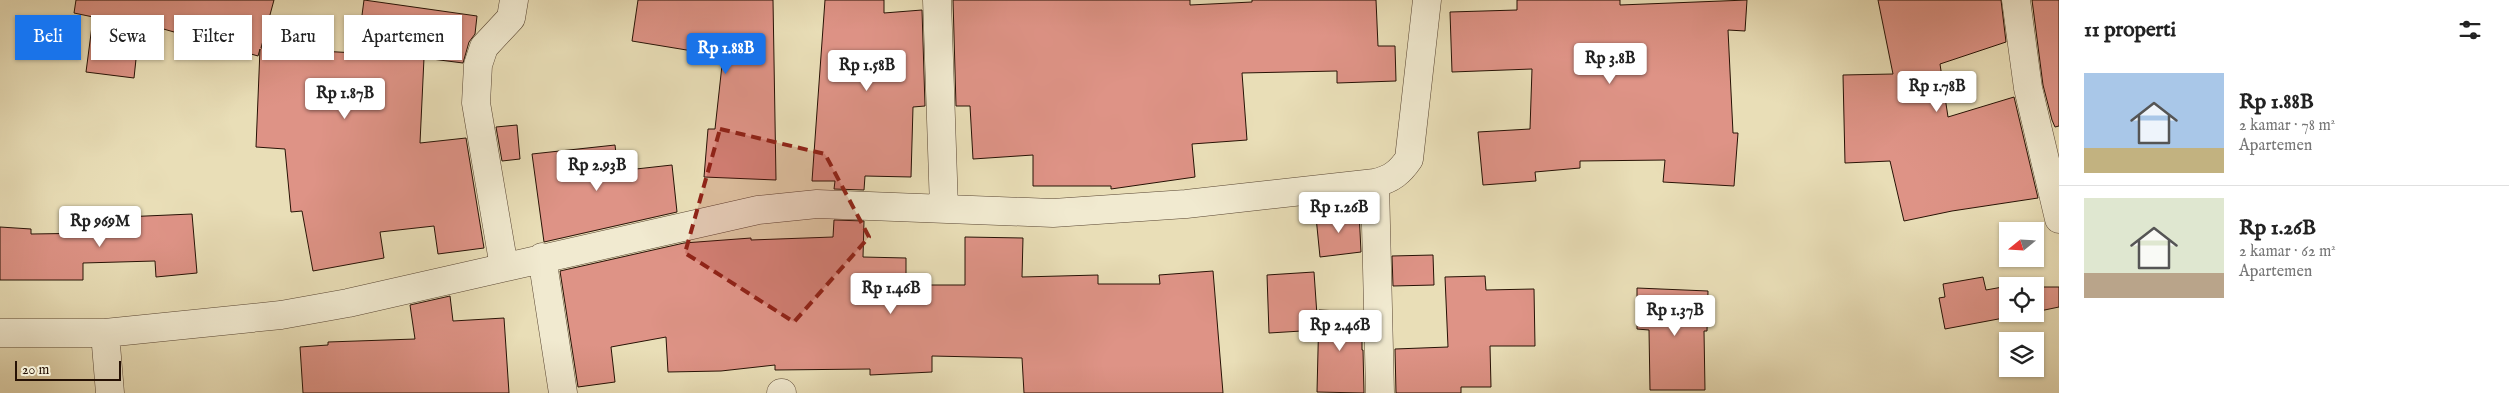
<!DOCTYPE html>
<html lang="id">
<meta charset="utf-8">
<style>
body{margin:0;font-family:"IM FELL English",serif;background:#f6f6f6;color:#222;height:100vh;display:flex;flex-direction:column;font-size:19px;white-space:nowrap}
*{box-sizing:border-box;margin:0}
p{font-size:16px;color:#767676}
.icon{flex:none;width:28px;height:28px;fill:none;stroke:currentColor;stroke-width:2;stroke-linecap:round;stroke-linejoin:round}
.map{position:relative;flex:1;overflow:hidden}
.side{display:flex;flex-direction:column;background:#fff;width:450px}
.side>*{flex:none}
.banner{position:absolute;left:15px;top:15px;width:475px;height:45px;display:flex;gap:10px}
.needle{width:32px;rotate:252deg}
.controls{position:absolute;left:1999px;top:222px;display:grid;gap:10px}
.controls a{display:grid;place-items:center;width:45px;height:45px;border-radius:0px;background:#fff;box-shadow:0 1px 4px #0004;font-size:25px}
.scale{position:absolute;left:15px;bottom:12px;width:106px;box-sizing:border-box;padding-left:5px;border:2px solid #271205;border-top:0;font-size:14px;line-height:18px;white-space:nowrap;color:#271205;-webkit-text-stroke:4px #f1ead0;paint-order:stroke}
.price{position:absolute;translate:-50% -42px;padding:0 11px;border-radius:5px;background:#fff;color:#222;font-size:16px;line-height:32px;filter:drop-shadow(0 1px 2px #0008)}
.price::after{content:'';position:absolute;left:50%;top:30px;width:15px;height:11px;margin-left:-8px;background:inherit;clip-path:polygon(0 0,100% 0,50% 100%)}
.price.current{background:#1a73e8;color:#fff}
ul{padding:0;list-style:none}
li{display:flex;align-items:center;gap:15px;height:125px;padding:0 25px}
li+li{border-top:1px solid #e0e0e0}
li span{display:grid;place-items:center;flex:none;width:140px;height:100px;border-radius:0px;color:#555}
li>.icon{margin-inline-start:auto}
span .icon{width:60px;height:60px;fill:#fffc;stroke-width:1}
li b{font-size:21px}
h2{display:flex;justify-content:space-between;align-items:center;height:60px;padding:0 25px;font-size:21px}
.pill{padding:0 18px;border-radius:0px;background:#fff;box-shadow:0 1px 4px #0004;font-size:18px;line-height:45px}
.pill.current{background:#1a73e8;color:#fff}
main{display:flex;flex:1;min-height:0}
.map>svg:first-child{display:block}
.building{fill:#de9386;stroke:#271205}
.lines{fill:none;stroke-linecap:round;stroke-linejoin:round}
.minor-casing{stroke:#584532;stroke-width:29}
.minor{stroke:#f1ead0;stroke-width:28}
.marked{fill:#8f2418;fill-opacity:0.2;stroke:#8f2418;stroke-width:4;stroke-dasharray:10 6;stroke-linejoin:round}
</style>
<main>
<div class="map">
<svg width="2059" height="393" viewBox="0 0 2059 393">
<rect width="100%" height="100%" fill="#e9deb7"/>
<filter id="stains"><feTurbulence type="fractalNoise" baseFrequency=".004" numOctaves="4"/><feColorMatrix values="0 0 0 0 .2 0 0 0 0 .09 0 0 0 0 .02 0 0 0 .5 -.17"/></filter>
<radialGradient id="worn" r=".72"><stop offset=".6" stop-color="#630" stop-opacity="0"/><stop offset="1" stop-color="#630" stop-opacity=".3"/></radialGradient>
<!-- building -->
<path class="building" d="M 76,0 L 274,0 L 261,48 L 357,53 L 364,0 L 477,16 L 475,34 L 469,42 L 463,63 L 424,58 L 420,143 L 466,138 L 484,248 L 438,254 L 434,226 L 380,232 L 384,258 L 313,271 L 302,211 L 291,212 L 285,149 L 256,147 L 260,49 L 258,56 L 160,28 L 160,31 L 74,13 Z
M 638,0 L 773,0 L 776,180 L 704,177 L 708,129 L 715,129 L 723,56 L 632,41 Z
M 825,0 L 884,0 L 884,13 L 922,10 L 925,106 L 913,107 L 911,177 L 865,176 L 864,190 L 834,189 L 835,181 L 812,181 Z
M 953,0 L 1190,0 L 1190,5 L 1252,2 L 1252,0 L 1376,0 L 1378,46 L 1395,46 L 1396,81 L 1337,83 L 1337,71 L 1242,73 L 1247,140 L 1192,144 L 1195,177 L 1111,189 L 1111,186 L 1033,186 L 1033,155 L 973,159 L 970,106 L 956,106 Z
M 1517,0 L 1620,0 L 1620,5 L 1747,0 L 1745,31 L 1728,30 L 1733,133 L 1738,133 L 1734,186 L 1663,182 L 1665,160 L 1580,161 L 1580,168 L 1535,172 L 1536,181 L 1483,185 L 1478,132 L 1530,129 L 1532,69 L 1452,72 L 1450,12 L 1517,10 Z
M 1878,0 L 2001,0 L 2006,42 L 1940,64 L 1948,117 L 2014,97 L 2038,198 L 1952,211 L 1904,221 L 1890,161 L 1845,163 L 1843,75 L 1893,74 Z
M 2032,0 L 2059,0 L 2059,126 L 2055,127 L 2052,120 L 2043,85 Z
M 92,26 L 139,31 L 134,78 L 86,72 Z
M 517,125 L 520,159 L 502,161 L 496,127 Z
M 615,145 L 618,171 L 672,165 L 677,212 L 544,242 L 532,154 Z
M 1359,211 L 1361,252 L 1320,257 L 1316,217 Z
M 192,214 L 197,273 L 156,277 L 155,261 L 83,263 L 83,280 L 0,280 L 0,227 L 31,229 L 31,234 L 100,233 L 100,218 Z
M 834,220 L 864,221 L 863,257 L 906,258 L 906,285 L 965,285 L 965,237 L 1023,238 L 1022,277 L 1098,275 L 1098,284 L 1160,284 L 1159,275 L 1213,271 L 1223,393 L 1024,393 L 1022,358 L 932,356 L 932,372 L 870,375 L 870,369 L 775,370 L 775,365 L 721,371 L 668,372 L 666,337 L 611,347 L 615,382 L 578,387 L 560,271 L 684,243 L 751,238 L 751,240 L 833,237 Z
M 1433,255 L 1434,285 L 1393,286 L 1392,256 Z
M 1314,272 L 1318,330 L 1269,333 L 1267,275 Z
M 1485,276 L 1486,290 L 1534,289 L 1535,346 L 1490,346 L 1491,387 L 1461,387 L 1461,393 L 1396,393 L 1395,349 L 1448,347 L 1445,277 Z
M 1983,277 L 1986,290 L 2008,286 L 2008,314 L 2025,314 L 1945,329 L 1939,298 L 1945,297 L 1943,284 Z
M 2035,287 L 2059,287 L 2059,307 L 2035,312 Z
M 1637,288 L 1708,291 L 1707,331 L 1704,331 L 1705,390 L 1650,390 L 1649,330 L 1637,329 Z
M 450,296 L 453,321 L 504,318 L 509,393 L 303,393 L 300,347 L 328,345 L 328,342 L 415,339 L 410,305 Z
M 1319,310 L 1362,312 L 1362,350 L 1363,350 L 1364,393 L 1317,392 Z"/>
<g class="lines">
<defs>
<path id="minor" d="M 937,0 L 944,208
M 2016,0 L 2028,88 L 2059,219
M 1375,183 L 1380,393
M 542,257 L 563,393
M 504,267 L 476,103 L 478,65 L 484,47 L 511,18 L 514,0
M 0,333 L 105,333 L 281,315 L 348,303 L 758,210 L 817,204 L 1053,213 L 1186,204 L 1375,183 C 1392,179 1400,172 1409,159 L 1427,0
M 105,333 L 110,393
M 781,393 L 782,393"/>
</defs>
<!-- minor casing -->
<use href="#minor" class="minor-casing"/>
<!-- minor -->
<use href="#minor" class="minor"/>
</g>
<!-- marked area -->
<path class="marked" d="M 720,129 L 825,154 L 869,237 L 794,322 L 685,253 Z"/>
<rect width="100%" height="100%" filter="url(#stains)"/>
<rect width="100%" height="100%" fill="url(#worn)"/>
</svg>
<div class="controls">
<a><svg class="needle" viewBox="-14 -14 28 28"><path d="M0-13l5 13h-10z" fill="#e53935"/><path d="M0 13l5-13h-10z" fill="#767676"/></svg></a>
<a><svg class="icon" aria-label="locate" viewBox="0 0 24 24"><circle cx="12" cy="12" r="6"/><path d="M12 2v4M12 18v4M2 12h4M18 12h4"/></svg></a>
<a><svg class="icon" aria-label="layers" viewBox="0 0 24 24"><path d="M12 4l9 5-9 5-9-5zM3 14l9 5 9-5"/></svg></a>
</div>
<div class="scale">20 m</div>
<b class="price current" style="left:726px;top:75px">Rp 1.88B</b>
<b class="price" style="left:1610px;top:85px">Rp 3.8B</b>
<b class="price" style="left:867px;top:92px">Rp 1.58B</b>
<b class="price" style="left:1937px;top:113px">Rp 1.78B</b>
<b class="price" style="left:345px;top:120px">Rp 1.87B</b>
<b class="price" style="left:597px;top:192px">Rp 2.93B</b>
<b class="price" style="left:1339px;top:234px">Rp 1.26B</b>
<b class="price" style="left:100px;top:248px">Rp 969M</b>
<b class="price" style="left:891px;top:315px">Rp 1.46B</b>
<b class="price" style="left:1675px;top:337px">Rp 1.37B</b>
<b class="price" style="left:1340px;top:352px">Rp 2.46B</b>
<div class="banner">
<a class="pill current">Beli</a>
<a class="pill">Sewa</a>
<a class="pill">Filter</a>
<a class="pill">Baru</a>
<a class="pill">Apartemen</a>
</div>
</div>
<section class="side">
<h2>11 properti<svg class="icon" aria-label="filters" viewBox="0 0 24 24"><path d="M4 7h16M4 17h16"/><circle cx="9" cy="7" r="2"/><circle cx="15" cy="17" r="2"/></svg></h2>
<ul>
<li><span style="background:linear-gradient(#a9c7e8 75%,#c2b280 0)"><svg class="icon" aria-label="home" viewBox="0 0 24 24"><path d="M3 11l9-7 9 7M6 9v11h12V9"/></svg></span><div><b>Rp 1.88B</b><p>2 kamar · 78 m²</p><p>Apartemen</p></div></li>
<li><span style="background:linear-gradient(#dfe7d0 75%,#b9a48a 0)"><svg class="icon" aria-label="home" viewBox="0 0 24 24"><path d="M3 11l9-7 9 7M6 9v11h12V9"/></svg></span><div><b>Rp 1.26B</b><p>2 kamar · 62 m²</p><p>Apartemen</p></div></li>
</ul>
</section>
</main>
